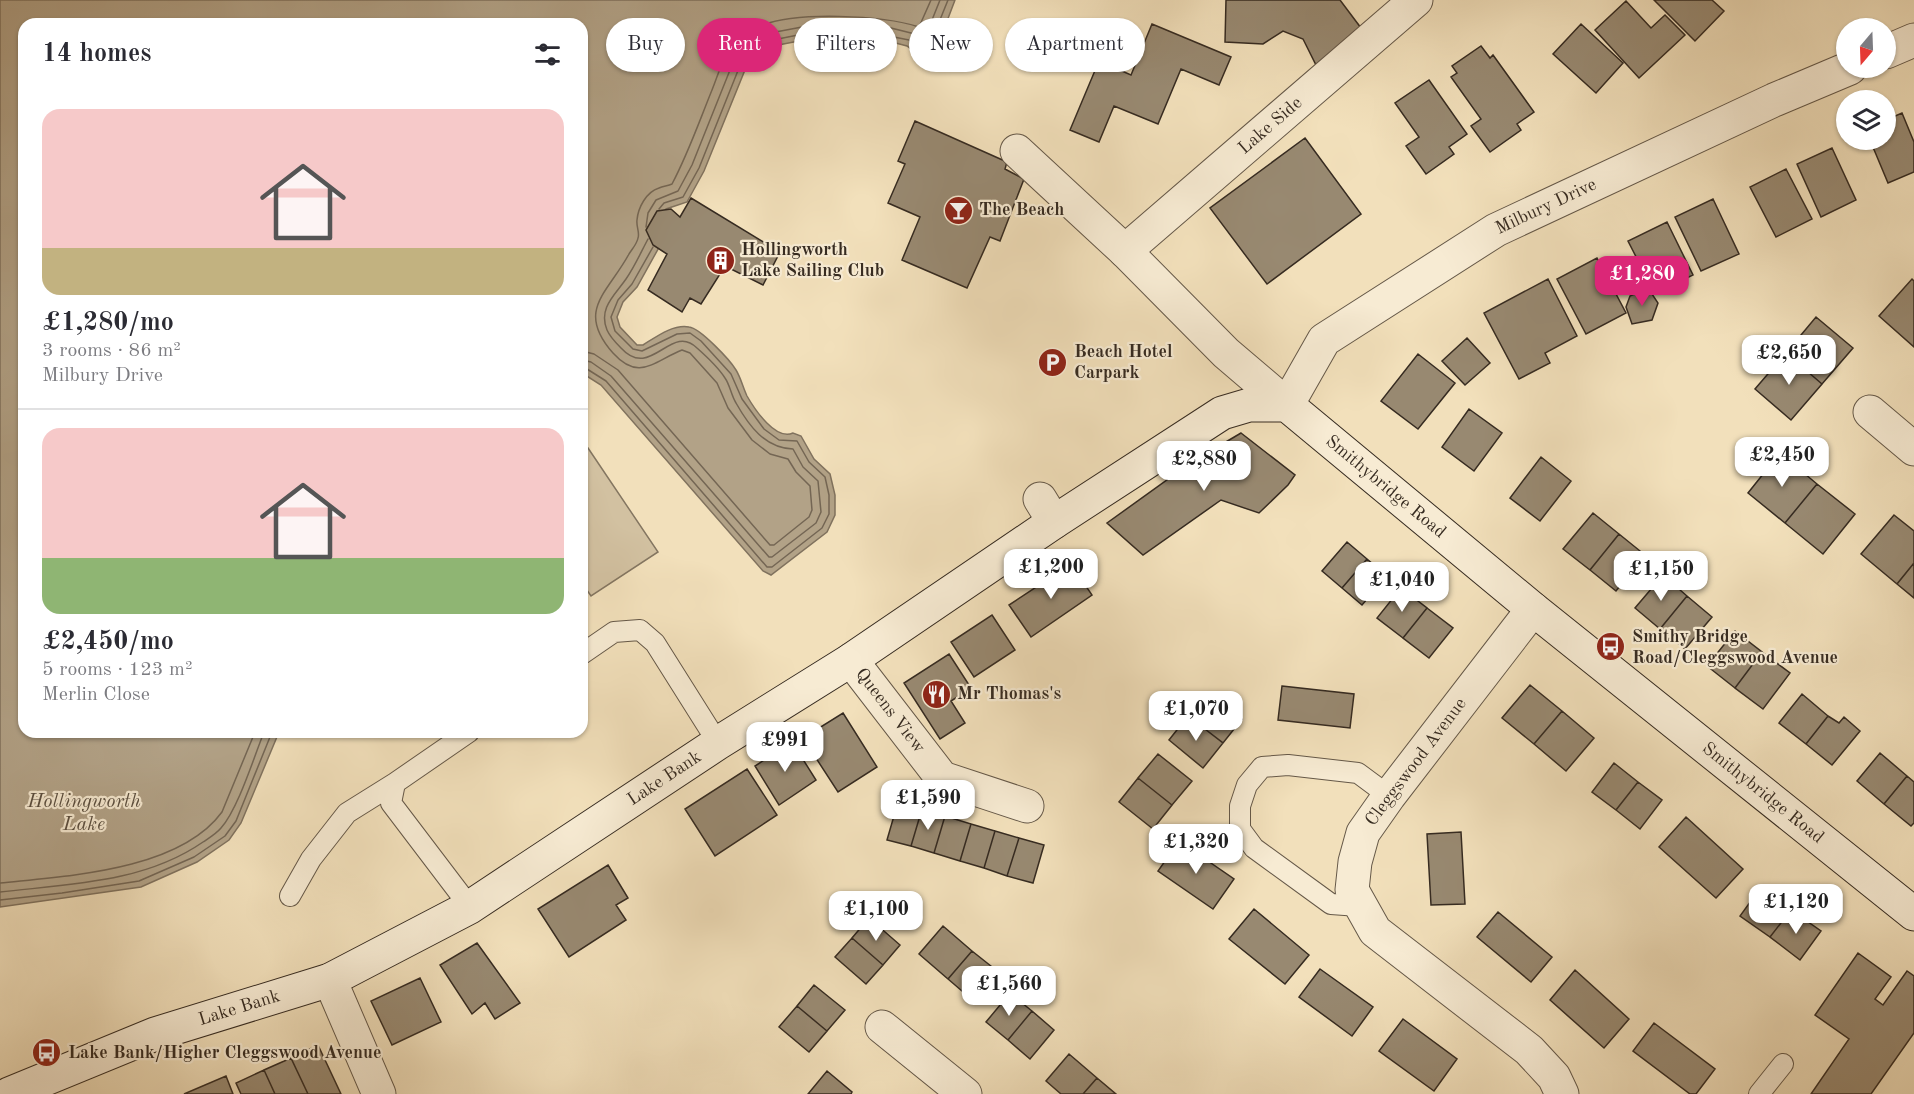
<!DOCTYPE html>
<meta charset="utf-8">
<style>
body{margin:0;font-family:"Old Standard TT",serif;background:#f2f2f3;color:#2b2b33;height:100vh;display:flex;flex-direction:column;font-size:22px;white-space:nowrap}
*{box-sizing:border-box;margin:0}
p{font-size:20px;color:#7c7c81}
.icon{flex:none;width:33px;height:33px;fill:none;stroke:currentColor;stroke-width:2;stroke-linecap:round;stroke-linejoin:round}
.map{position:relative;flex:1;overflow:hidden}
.side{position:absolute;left:18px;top:18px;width:570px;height:720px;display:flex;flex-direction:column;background:#fff;border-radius:18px;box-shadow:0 2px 4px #0004}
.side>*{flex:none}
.banner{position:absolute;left:606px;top:18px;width:570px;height:54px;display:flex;gap:12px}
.needle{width:39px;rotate:199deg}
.controls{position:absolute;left:1836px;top:18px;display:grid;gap:12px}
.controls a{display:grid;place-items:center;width:60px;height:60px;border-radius:50%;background:#fff;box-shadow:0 2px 4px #0004;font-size:30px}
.price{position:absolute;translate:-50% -51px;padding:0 14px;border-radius:12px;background:#fff;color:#222;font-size:20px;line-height:39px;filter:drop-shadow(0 2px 3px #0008)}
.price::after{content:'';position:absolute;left:50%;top:36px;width:18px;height:14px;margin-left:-9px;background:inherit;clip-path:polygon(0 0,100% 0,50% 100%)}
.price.selected{background:#db2777;color:#fff}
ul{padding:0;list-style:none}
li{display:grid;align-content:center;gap:12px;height:318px;padding:0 24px}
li+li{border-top:2px solid #e1e1e2}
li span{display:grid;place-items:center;height:186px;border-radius:18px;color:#555}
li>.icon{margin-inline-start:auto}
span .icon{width:108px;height:108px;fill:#fffc;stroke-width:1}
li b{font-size:26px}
h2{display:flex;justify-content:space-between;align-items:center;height:72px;padding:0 24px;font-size:26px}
.chip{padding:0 21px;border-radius:27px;background:#fff;box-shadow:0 2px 4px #0004;font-size:21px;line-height:54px}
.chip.selected{background:#db2777;color:#fff}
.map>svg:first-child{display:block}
.green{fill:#d2c1a1;stroke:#847661;stroke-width:1.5}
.water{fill:#b2a287;stroke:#80725e;stroke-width:1.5}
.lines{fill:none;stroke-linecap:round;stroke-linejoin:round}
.shore{stroke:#746654;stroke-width:1.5}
.building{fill:#988971;stroke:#362b21;stroke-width:1.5}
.lane-casing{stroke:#655848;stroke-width:22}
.street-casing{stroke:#655848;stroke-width:35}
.secondary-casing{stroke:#362b21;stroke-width:35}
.lane{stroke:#f7ebd3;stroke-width:20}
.street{stroke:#f7ebd3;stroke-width:33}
.secondary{stroke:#f7ebd3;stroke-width:33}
.labels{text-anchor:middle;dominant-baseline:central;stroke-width:4.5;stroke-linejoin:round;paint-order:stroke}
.street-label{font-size:18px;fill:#362b21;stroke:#f7ebd3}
.poi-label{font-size:18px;font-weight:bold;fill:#362b21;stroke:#f7ebd3;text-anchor:start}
.water-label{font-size:20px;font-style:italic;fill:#5b4f40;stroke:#f7ebd3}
</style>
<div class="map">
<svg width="1914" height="1094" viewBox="0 0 1914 1094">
<rect width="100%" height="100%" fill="#f2e0bb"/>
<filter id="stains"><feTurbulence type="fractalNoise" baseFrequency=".00333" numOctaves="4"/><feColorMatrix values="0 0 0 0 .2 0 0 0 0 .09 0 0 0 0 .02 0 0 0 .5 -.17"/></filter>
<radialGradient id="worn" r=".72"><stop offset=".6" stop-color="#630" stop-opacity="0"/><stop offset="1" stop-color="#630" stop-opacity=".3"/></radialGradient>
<!-- green -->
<path class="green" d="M 588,448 L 658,552 L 591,596 L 582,583 L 582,453 Z"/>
<!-- water -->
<path class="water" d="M 0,0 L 955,0 L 933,58 L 925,60 L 907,46 L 888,41 L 827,39 L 804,40 L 768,47 L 757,53 L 747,65 L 704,171 L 687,202 L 666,209 L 660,218 L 662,242 L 637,287 L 623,302 L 617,317 L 620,327 L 637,345 L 643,345 C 656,337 673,324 689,327 C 700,328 730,360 736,370 C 741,378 743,388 747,396 C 755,410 776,441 793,433 L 801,436 L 814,459 L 830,474 L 835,495 L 835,515 L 827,532 L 771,575 L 763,571 L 601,385 L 582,373 L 582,24 L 24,24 L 24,732 L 279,732 L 241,823 L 229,840 L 197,862 L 141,887 L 0,907 Z"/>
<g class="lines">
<!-- shore -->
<path class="shore" d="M 659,209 L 664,203 L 683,197 L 699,168 L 741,63 L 754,48 L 768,41 L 803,34 L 827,33 L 889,36 L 909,40 L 927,52 L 948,0
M 646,227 L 648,213 L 656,200 L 678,191 L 692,165 L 734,60 L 749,42 L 765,34 L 802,27 L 827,25 L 891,28 L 911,33 L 924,40 L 940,0
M 582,351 L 594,354 L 618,370 L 770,545 L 774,545 L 809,517 L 812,510 L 810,486 L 796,472 L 788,459 L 770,454 L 752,440 L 728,408 L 717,383 L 690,353 L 682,350 C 654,361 639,382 613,353 C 575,310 608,293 629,254 C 632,249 637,244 638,238 C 640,233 636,226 637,220 C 638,208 646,192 659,188 C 663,186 668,186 672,184 C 688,154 699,122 712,90 C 717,78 721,63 728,52 C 736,40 746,31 760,26 C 796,11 882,15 919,27 L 931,0
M 582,360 L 591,362 L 611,376 L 769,557 L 772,557 L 816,523 L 821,512 L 818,481 L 803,467 L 793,449 C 765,448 749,426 736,403 C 731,395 730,385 725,378 C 718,367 706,356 697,348 C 671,322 651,381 621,348 C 616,343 610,337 607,330 C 598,308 615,295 626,279 C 635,266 641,252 648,239
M 582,368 L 587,369 L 606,381 L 767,567 L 772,567 L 822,528 L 829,514 L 829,495 L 825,477 L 809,462 L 797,441 L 779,440 L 764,429 L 742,399 L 731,374 L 701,341 L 690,333 L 677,334 L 642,351 L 633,349 L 615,331 L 611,317 L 618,300 L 632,284 L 653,247
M 0,883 C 66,876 179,871 222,812 L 255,732
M 0,892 C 69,884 144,883 203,842 C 209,838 216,834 221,828 C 238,809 254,757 264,732
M 0,900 L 62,893 L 139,881 L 194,857 L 225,836 L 236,821 L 272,732"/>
</g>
<!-- building -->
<path class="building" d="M 1226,0 L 1340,0 L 1361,28 L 1316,65 L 1303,39 L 1283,31 L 1263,44 L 1225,42 Z
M 1654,0 L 1712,0 L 1724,11 L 1695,41 Z
M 1626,1 L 1651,28 L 1665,15 L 1685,35 L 1639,78 L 1595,30 Z
M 1152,24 L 1231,57 L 1219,85 L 1181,69 L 1158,124 L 1114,106 L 1099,142 L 1070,130 L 1099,61 L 1131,75 Z
M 1581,24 L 1623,63 L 1596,93 L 1553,54 Z
M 1481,46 L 1490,58 L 1493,55 L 1534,112 L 1517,124 L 1521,130 L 1490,152 L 1471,126 L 1481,119 L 1451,77 L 1457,73 L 1452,66 Z
M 1429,80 L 1467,134 L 1449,147 L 1454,154 L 1426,174 L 1406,146 L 1419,137 L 1395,103 Z
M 1902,113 L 1914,142 L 1914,172 L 1888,183 L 1870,140 L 1886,140 L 1886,120 Z
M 915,121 L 1007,162 L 1005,169 L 1024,179 L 1000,241 L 990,237 L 967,288 L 902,260 L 920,217 L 888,203 L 905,164 L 898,161 Z
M 1305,138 L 1361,214 L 1267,284 L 1210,208 Z
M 1832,148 L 1856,200 L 1821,217 L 1797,164 Z
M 1786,169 L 1812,219 L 1776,237 L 1750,187 Z
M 691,198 L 780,252 L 763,285 L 725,266 L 701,304 L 690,298 L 682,312 L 648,290 L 667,254 L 653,245 L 646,230 L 657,211 L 671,209 L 680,217 Z
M 1713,199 L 1739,254 L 1701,271 L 1675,217 Z
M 1667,222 L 1693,275 L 1655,294 L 1628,241 Z
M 1597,258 L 1626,313 L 1586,334 L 1557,279 Z
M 1548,279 L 1577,336 L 1545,353 L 1550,363 L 1519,379 L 1484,313 Z
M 1912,279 L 1914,281 L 1914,347 L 1879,316 Z
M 1648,288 L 1658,303 L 1652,320 L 1632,324 L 1626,307 L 1630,296 Z
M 1816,317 L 1853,348 L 1822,384 L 1786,353 Z
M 1467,338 L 1490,363 L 1465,385 L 1442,361 Z
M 1786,353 L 1822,384 L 1791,420 L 1755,389 Z
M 1418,354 L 1455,383 L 1418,429 L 1381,401 Z
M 1469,409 L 1502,433 L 1474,471 L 1442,447 Z
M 1241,433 L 1295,475 L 1288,485 L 1259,513 L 1221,500 L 1143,555 L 1107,523 L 1192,462 Z
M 1780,453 L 1817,484 L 1785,523 L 1748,493 Z
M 1541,457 L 1571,481 L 1540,521 L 1510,498 Z
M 1817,484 L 1855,514 L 1823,554 L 1785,523 Z
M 1593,513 L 1619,534 L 1590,570 L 1563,549 Z
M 1894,515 L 1914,531 L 1914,563 L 1897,584 L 1861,554 Z
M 1619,534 L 1645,555 L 1616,591 L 1590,570 Z
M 1347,542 L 1367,559 L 1342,588 L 1322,571 Z
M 1367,559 L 1387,576 L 1362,605 L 1342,588 Z
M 1914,563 L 1914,598 L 1897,584 Z
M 1071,564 L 1092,595 L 1031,637 L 1009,605 Z
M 1663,575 L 1687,596 L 1660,629 L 1635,608 Z
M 1401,588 L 1427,608 L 1403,638 L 1377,618 Z
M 1687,596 L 1712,617 L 1685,649 L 1660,629 Z
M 1427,608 L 1453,628 L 1429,658 L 1403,638 Z
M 992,615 L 1015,650 L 974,677 L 951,642 Z
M 1735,631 L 1762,652 L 1735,688 L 1707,666 Z
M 1762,652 L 1790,673 L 1763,709 L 1735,688 Z
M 949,654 L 971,688 L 951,701 L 965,723 L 940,739 L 904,683 Z
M 1530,685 L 1562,711 L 1534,744 L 1502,718 Z
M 1282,686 L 1354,694 L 1350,728 L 1278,720 Z
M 1208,692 L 1242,719 L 1223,743 L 1188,716 Z
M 1802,694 L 1828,716 L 1806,744 L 1779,723 Z
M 1562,711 L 1594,738 L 1566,771 L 1534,744 Z
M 843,713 L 877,767 L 838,792 L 803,738 Z
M 1188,716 L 1223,743 L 1203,768 L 1169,740 Z
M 1828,716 L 1839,723 L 1844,717 L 1860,731 L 1832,765 L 1806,744 Z
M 792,742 L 816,780 L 779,805 L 755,766 Z
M 1880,753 L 1907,776 L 1884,804 L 1857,781 Z
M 1158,754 L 1192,781 L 1172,805 L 1138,778 Z
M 1614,763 L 1638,782 L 1616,810 L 1592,792 Z
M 747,769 L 777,815 L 715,856 L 685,809 Z
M 1907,776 L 1914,782 L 1914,823 L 1911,826 L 1884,804 Z
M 1138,778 L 1172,805 L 1153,829 L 1119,802 Z
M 1638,782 L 1662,800 L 1640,829 L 1616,810 Z
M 898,802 L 922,809 L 911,846 L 887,840 Z
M 922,809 L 945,816 L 934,853 L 911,846 Z
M 945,816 L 971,824 L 960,861 L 934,853 Z
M 1686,817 L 1743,869 L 1716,898 L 1659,847 Z
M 971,824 L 995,831 L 984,868 L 960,861 Z
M 995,831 L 1019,838 L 1007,876 L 984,868 Z
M 1461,832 L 1465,904 L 1431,905 L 1427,834 Z
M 1019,838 L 1044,845 L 1033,883 L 1007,876 Z
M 1179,841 L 1234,879 L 1213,909 L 1158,871 Z
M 608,865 L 628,898 L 616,905 L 626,920 L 569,957 L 538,909 Z
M 1761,887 L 1791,910 L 1770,937 L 1740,916 Z
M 1254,909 L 1309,955 L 1285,984 L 1229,939 Z
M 1791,910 L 1821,931 L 1800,960 L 1770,937 Z
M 1498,912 L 1552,957 L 1531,982 L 1477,937 Z
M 869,918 L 900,945 L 883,965 L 852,938 Z
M 943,926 L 972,951 L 948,979 L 919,954 Z
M 852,938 L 883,965 L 866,984 L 835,957 Z
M 477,943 L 520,1003 L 495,1019 L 485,1003 L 472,1014 L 440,965 Z
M 972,951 L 1001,974 L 976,1003 L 948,979 Z
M 1858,953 L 1891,977 L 1875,999 L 1883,1005 L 1907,971 L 1914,976 L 1914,1033 L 1871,1094 L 1811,1094 L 1849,1039 L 1815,1015 Z
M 1320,969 L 1373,1007 L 1352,1036 L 1299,997 Z
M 1575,970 L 1629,1019 L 1604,1048 L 1550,1000 Z
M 420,978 L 441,1022 L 392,1045 L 371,1001 Z
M 814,985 L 845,1010 L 827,1031 L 797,1006 Z
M 1010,993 L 1032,1011 L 1008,1040 L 986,1022 Z
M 797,1006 L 827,1031 L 809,1052 L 779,1027 Z
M 1032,1011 L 1054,1030 L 1030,1059 L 1008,1040 Z
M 1403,1019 L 1457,1059 L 1434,1091 L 1379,1051 Z
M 1654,1023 L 1715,1069 L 1696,1094 L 1690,1094 L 1633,1051 Z
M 318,1045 L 341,1094 L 308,1094 L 291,1058 Z
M 1069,1054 L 1097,1078 L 1083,1094 L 1061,1094 L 1046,1081 Z
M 291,1058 L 308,1094 L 275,1094 L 264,1070 Z
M 264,1070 L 275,1094 L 241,1094 L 236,1083 Z
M 827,1071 L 852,1092 L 851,1094 L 808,1094 Z
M 226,1076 L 233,1094 L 184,1094 Z
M 1097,1078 L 1116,1094 L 1083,1094 Z"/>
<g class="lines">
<defs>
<path id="lane" d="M 582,654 L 614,632 L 640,630 L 655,643 L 718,743
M 469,732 L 395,783 L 391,803 L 470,907
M 290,896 L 311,859 L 347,813 L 395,783
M 1359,906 L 1331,904 L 1254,848 L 1240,829 L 1240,806 L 1247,785 L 1262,767 L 1288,765 L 1358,773 L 1389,796
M 1759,1094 L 1783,1064"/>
<g id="street">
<path d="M 1886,52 L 1914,40"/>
<path id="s1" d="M 1017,151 L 1125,251 L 1226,353 L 1287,405 L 1324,340 L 1496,230 L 1774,100 L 1850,68"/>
<path id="s2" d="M 1125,251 L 1416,0"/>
<path d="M 1870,412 L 1914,449"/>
<path d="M 1040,499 L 1054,522"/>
<path d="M 1533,609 L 1389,796 L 1363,833 L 1355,862 L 1352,890 L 1375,931 L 1529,1050 L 1554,1077 L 1562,1094"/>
<path id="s3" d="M 851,660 L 942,778 L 1027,806"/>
<path d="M 330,980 L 379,1094"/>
<path d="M 882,1027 L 965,1094"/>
</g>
<g id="secondary">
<path id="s4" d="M 9,1094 L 155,1034 L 330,980 L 470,907 L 718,743 L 851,660 L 1054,522 L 1222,413 L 1249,405 L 1287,405 L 1533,609 L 1914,914"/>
</g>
</defs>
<!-- lane casing -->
<use href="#lane" class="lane-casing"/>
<!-- street casing -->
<use href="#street" class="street-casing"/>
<!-- secondary casing -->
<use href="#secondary" class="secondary-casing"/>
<!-- lane -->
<use href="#lane" class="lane"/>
<!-- street -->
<use href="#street" class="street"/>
<!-- secondary -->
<use href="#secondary" class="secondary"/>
</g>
<!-- icons -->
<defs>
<symbol id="bar-disc" viewBox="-11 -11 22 22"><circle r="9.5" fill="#8f2418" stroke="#f7ebd3"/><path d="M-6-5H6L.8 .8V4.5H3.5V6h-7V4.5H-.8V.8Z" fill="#fff"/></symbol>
<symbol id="building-disc" viewBox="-11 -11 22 22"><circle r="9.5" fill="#8f2418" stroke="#f7ebd3"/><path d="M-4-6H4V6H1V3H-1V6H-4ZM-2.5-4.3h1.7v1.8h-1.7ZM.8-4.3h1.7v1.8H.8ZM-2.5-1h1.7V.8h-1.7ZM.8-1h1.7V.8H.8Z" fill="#fff"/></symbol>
<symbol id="parking-disc" viewBox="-11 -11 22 22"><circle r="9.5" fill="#8f2418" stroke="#f7ebd3"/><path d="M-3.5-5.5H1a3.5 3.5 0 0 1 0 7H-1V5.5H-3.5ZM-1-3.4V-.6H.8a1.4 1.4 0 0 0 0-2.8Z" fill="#fff"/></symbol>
<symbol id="bus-disc" viewBox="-11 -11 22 22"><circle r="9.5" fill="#8f2418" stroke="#f7ebd3"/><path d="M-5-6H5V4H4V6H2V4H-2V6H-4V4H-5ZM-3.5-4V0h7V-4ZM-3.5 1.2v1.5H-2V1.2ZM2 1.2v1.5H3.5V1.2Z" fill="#fff"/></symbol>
<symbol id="restaurant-disc" viewBox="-11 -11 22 22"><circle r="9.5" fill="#8f2418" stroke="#f7ebd3"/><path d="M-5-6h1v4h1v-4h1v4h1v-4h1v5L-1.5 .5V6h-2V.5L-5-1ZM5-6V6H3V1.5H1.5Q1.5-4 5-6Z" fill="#fff"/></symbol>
</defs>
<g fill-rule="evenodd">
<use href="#bar-disc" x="942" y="194" width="33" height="33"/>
<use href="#building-disc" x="704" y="244" width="33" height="33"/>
<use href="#parking-disc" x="1036" y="346" width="33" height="33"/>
<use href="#bus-disc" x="1594" y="630" width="33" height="33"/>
<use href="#restaurant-disc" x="920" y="678" width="33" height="33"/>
<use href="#bus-disc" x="30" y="1036" width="33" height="33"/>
</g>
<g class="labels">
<!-- street labels -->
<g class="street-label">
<text stroke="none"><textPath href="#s2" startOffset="192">Lake Side</textPath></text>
<text stroke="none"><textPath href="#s1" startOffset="705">Milbury Drive</textPath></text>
<text stroke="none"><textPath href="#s4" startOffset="1593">Smithybridge Road</textPath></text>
<text stroke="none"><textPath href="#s3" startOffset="64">Queens View</textPath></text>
<text transform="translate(1416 762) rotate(-53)">Cleggswood Avenue</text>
<text stroke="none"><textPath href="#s4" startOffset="732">Lake Bank</textPath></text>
<text stroke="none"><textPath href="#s4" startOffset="2079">Smithybridge Road</textPath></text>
<text stroke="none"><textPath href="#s4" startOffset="246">Lake Bank</textPath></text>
</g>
<!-- poi labels -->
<g class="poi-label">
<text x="979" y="210">The Beach</text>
<text x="741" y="250">Hollingworth<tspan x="741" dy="21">Lake Sailing Club</tspan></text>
<text x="1074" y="352">Beach Hotel<tspan x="1074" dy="21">Carpark</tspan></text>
<text x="1632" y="637">Smithy Bridge<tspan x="1632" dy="21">Road/Cleggswood Avenue</tspan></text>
<text x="957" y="694">Mr Thomas's</text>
<text x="68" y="1053">Lake Bank/Higher Cleggswood Avenue</text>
</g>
<!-- water labels -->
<g class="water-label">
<text x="84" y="802">Hollingworth<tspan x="84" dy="23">Lake</tspan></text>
</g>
</g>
<rect width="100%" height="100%" filter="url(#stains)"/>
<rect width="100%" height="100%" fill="url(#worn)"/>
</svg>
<div class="controls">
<a><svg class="needle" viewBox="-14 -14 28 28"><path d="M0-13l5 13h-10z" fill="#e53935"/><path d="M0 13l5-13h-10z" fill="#7c7c81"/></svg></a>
<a><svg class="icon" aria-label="layers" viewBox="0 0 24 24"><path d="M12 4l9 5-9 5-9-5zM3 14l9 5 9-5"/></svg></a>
</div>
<b class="price selected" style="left:1642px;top:307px">£1,280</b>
<b class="price" style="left:1789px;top:386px">£2,650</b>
<b class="price" style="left:1782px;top:488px">£2,450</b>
<b class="price" style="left:1204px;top:492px">£2,880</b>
<b class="price" style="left:1051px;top:600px">£1,200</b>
<b class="price" style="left:1661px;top:602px">£1,150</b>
<b class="price" style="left:1402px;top:613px">£1,040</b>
<b class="price" style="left:1196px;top:742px">£1,070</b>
<b class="price" style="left:785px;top:773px">£991</b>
<b class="price" style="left:928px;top:831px">£1,590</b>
<b class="price" style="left:1196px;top:875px">£1,320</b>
<b class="price" style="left:1796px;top:935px">£1,120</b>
<b class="price" style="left:876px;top:942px">£1,100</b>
<b class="price" style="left:1009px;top:1017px">£1,560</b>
<div class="banner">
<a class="chip">Buy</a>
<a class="chip selected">Rent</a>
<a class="chip">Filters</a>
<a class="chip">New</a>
<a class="chip">Apartment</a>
</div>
<section class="side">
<h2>14 homes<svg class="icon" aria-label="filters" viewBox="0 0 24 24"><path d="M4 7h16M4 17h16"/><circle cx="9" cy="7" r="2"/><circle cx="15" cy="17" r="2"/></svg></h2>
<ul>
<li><span style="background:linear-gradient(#f6c9c9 75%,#c2b280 0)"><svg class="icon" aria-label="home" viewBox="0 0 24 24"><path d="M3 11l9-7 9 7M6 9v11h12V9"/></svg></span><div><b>£1,280/mo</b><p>3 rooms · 86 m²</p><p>Milbury Drive</p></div></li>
<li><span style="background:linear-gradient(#f6c9c9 70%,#8fb573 0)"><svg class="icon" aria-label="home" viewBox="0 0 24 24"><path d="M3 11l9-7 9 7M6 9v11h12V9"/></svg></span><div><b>£2,450/mo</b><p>5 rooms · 123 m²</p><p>Merlin Close</p></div></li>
</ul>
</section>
</div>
